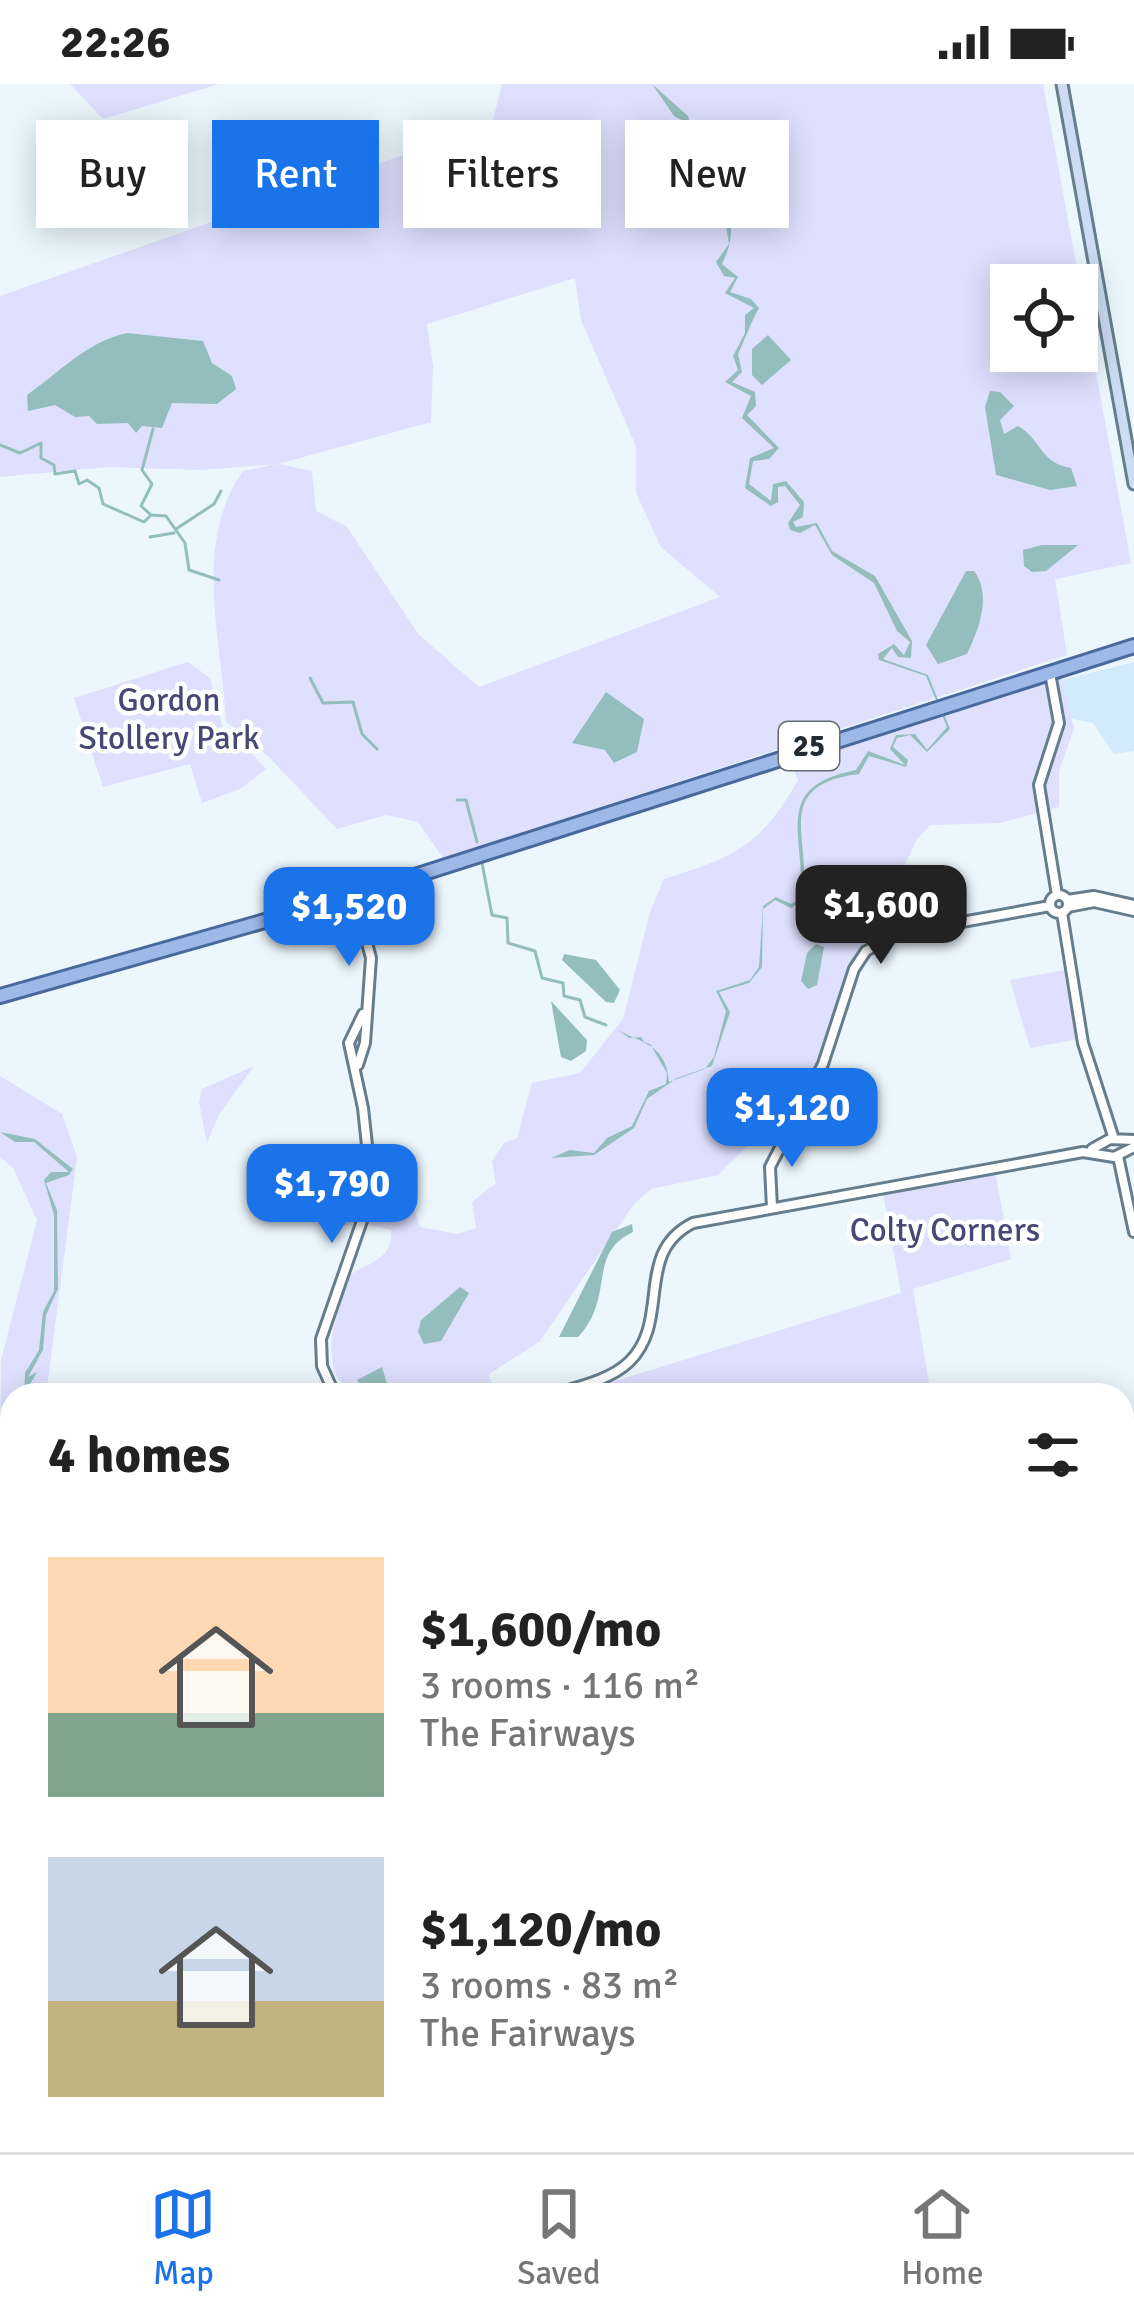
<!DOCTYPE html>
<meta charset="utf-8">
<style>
body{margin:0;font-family:Signika,sans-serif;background:#f2f2f2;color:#222;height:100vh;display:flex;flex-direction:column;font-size:45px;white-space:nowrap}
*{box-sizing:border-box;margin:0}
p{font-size:39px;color:#767676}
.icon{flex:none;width:66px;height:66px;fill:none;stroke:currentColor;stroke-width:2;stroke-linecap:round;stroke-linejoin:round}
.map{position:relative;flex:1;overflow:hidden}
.side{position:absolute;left:0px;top:1299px;width:1134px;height:771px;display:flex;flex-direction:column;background:#fff;border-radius:36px 36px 0 0;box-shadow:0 6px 30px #0003}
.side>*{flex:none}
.banner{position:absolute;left:36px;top:36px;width:1062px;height:108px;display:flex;gap:24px}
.fabs{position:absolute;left:990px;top:180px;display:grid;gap:24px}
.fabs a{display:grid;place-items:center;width:108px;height:108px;border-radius:0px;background:#fff;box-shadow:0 6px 30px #0003;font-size:60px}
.price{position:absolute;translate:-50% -102px;padding:0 27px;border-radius:24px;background:#1a73e8;color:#fff;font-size:39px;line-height:78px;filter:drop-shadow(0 3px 6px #0008)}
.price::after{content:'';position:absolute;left:50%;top:72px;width:36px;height:27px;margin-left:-18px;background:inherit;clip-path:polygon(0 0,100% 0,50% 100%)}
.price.current{background:#222;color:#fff}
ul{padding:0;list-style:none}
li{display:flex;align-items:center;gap:36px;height:300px;padding:0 48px}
li span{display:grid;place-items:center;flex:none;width:336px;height:240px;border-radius:0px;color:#555}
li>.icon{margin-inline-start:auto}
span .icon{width:144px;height:144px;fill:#fffc;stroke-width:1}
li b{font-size:51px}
h2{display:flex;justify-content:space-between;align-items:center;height:144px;padding:0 48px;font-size:51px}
.pill{padding:0 42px;border-radius:0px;background:#fff;box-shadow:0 6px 30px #0003;font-size:42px;line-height:108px}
.pill.current{background:#1a73e8;color:#fff}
.status{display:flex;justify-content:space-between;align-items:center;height:84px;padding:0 60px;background:#fff;direction:ltr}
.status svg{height:33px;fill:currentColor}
.tabs{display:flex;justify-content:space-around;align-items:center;height:168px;border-top:3px solid #e0e0e0;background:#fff;font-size:33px;color:#767676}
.tabs a{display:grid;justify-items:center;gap:6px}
.tabs .current{color:#1a73e8}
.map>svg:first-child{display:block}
.built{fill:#d1ebfd}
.green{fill:#dee0fe;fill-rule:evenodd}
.water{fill:#94bebd}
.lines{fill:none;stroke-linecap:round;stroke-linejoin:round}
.stream{stroke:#94bebd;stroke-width:3}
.tertiary-casing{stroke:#667d8c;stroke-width:14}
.secondary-casing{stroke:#667d8c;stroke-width:15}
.primary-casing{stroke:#48699d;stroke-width:18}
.tertiary{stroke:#fff;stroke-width:8}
.secondary{stroke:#cedcf3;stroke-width:9}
.primary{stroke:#9db9e7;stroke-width:12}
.labels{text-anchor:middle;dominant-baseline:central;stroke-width:9;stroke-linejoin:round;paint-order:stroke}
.shield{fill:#fff;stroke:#646b70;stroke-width:3}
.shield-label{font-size:30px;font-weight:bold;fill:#222b32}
.park-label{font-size:33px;fill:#484876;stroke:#fff}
</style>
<div class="status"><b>22:26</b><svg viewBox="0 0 49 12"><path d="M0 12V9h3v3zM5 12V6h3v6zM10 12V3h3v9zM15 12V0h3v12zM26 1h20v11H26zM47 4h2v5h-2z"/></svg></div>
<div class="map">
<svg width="1134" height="2068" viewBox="0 0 1134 2068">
<rect width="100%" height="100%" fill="#ebf6fd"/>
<!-- built -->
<path class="built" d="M 1134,578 L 1134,667 L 1114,670 L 1093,639 L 1068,634 L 1062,596 Z"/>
<!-- green -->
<path class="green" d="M 70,0 L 219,0 L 103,35 Z
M 502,0 L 1043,0 L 1131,479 L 1055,495 L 1067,571 L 443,774 L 418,738 L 386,731 L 337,745 L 268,672 L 226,638 C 222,557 192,460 243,387 L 276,380 L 200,386 L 107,383 L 0,393 L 0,212 L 492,40 ZM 575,194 L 581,236 L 636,362 L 636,409 L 661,463 L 720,513 L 479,603 L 419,551 L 347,443 L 316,427 L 312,387 L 278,380 L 431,338 L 433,282 L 427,240 ZM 1011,201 L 1077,201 L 1077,267 L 1011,267 Z
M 188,578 L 210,594 L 226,656 L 250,668 L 266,685 L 240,705 L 202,719 L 190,680 L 103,703 L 74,614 Z
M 1059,584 L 1074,645 L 1059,687 L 1059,723 L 1000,739 L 930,741 L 917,755 L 884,825 L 875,827 L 809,1001 L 779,1059 L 754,1055 L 718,1091 L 651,1105 L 634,1120 L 540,1257 L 489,1290 L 493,1307 L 353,1311 C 313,1280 338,1228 351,1190 C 371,1179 394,1173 391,1146 L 369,1141 L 379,1097 L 384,1093 L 411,1096 L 407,1103 L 420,1143 L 457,1150 L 476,1144 L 472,1118 L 496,1099 L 492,1077 L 504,1059 L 517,1054 L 532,999 L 580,989 L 623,935 L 650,828 L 664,795 C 733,774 762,761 798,696 L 785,665 Z
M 1065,886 L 1078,955 L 1030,964 L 1010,896 Z
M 254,982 L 218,1032 L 207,1059 L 199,1018 L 202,1005 Z
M 0,992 L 62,1030 L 77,1073 L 46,1311 L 12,1311 L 12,1474 L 0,1492 L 1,1276 L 37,1136 L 13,1084 L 0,1073 Z
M 330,1076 L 363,1079 L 363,1110 L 352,1142 L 327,1139 L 320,1130 L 322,1082 Z
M 995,1087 L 1011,1175 L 913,1205 L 931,1311 L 570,1311 L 901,1209 L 883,1109 Z
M 1134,1384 L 1134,1556 L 1122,1559 L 1122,1395 Z
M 1122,1628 L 1134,1640 L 1134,1975 L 1122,1979 Z
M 0,1830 L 12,1894 L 12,2056 L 0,2058 Z
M 426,2058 L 883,2058 L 852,2068 L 433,2068 Z"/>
<!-- water -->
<path class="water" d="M 652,0 L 688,32 L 695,60 L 712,70 L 713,87 L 703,103 L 716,107 C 736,131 734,156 722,180 L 738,193 L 730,208 L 751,215 L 759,224 C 751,238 746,253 738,270 L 742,288 L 732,298 L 755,308 L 756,322 L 747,331 L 779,364 L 769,375 L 753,377 L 749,400 L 771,417 L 773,400 L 786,397 L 804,418 L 803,433 L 793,438 L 796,443 L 817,439 L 832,467 L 875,492 L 912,557 L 911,574 L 898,573 L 892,564 L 883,575 L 928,591 L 950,645 L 927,668 L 910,651 L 897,654 L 893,663 L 908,676 L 906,683 L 869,672 L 859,690 C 767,702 816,758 801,818 L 791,824 L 775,816 L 763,825 L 762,883 L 749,899 L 719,908 L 730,928 L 712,982 L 677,994 L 647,1015 L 634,1044 L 594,1071 L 551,1074 L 570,1066 L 594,1069 L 607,1054 L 632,1042 L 649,1007 L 666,1000 L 667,989 L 650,960 L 644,958 L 641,953 L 629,954 L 618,946 C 643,960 666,960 669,998 L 705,985 L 714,973 L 726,927 L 716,907 L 750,896 L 759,883 L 763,822 L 776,813 L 791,820 L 800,815 C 807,752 769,703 856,686 L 868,667 L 905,681 L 890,665 L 896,651 L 915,650 L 927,666 L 947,643 L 926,592 L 879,576 L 878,570 L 894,560 L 904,571 L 910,558 L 897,547 L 874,499 L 832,471 L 815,441 L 800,449 L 790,446 L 788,439 L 800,421 L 785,402 L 778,403 L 778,418 L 771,422 L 745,404 L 750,374 L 774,364 L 742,334 L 751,312 L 725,298 L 738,286 L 733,272 L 745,249 L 745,231 L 754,224 L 725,209 L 735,194 L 724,192 L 716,178 L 729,160 L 722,119 L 699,104 L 710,78 L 690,60 L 684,37 L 674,32 Z
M 127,249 L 203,257 L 212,279 L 232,292 L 236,305 L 217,320 L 172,319 L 162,344 L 142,342 L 136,349 L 128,339 L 97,340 L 89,332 L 75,333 L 55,321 L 28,327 L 27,311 C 60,288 86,258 127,249 Z
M 768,251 L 791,276 L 762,301 L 752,291 L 752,265 Z
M 990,307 L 1000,308 L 1014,322 L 1000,336 L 1004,350 L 1018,342 C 1041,355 1040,379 1071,384 L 1077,402 L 1050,406 L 996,391 L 985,323 Z
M 1042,461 L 1078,461 L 1046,487 L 1032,488 L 1024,482 L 1023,466 Z
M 966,487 L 974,487 C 992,511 979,545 967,570 L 938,580 L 926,561 Z
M 606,608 L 644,635 L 637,668 L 614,679 L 605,666 L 572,659 Z
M 816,860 L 824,863 L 817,901 L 808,905 L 801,897 L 807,869 Z
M 564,870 L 596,876 L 620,906 L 614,919 L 606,918 L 562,876 Z
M 551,917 L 587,956 L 586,967 L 571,977 L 561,973 Z
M 0,1048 L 35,1055 L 73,1085 L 69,1091 L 46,1099 L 57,1126 L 58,1205 L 46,1231 L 43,1266 L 28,1293 L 37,1288 L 24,1311 L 25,1289 L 39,1266 L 43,1228 L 54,1207 L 54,1131 L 44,1096 L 51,1088 L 69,1088 L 34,1058 L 15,1058 Z
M 632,1140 L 633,1148 C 586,1170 616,1213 578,1253 L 559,1253 L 612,1148 Z
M 460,1203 L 469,1209 L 441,1257 L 424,1260 L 418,1248 L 421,1236 Z
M 382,1283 L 390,1310 L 365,1310 L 357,1296 Z"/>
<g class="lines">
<!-- stream -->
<path class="stream" d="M 0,361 L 20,369 L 41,359 L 41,374 L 54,381 L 55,390 L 75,387 L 79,400 L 87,396 L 99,404 L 103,420 L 144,438 L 151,431 L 166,432 L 185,459 L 189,486 L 219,496
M 150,430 L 141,422 L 152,400 L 142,386 L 153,345
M 176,445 L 214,420 L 221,407
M 150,453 L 174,449
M 310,594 L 323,619 L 353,618 L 362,650 L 377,665
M 457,716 L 466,716 L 477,758
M 482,779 L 492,831 L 507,834 L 508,859 L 535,867 L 542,894 L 563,899 L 564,912 L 580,916 L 585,933 L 606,941
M 0,1446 L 12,1440"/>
<defs>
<path id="tertiary" d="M 1050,589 L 1059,639 L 1039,701 L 1057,811
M 358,806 L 364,839
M 354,810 L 371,874 L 365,959 L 358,981
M1050 820a9 9 0 1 1 18 0a9 9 0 1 1-18 0Z
M 1067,816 L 1094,812 L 1134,821
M 1068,823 L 1094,818 L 1134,827
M 1062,829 L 1083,959 L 1114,1055
M 1092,1065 L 1110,1055 L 1134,1056
M 1118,1072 L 1134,1148
M 772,1124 L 770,1083 L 823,980 L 854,885 L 866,867 L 896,850 L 1050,822
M 335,1311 L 322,1282 L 321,1255 L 372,1108 L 363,1024 L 349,959 L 363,930
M 551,1311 C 576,1303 609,1297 629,1278 C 672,1236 633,1169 693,1139 L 1083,1068 L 1114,1073 L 1134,1063"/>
<path id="secondary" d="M 1062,0 L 1134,400
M 1122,1990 L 1134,1986
M 873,2068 L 904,2058"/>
<path id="primary" d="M 319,818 L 324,811 L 367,799
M 0,912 L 346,814 L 1134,562
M 0,1790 L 12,1856
M 49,2058 L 50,2068"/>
</defs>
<!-- tertiary casing -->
<use href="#tertiary" class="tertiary-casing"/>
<!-- secondary casing -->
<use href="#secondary" class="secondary-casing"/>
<!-- primary casing -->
<use href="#primary" class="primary-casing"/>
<!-- tertiary -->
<use href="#tertiary" class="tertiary"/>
<!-- secondary -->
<use href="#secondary" class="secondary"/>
<!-- primary -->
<use href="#primary" class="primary"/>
</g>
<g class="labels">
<!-- shield labels -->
<rect class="shield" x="779" y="638" width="60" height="48" rx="9"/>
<g class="shield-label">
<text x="809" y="662">25</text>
</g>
<!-- park labels -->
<g class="park-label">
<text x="169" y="616">Gordon<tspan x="169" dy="38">Stollery Park</tspan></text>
<text x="945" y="1146">Colty Corners</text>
</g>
</g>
</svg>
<div class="fabs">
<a><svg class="icon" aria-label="locate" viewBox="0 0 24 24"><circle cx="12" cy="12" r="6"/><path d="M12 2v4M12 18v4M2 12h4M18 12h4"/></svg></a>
</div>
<b class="price current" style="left:881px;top:883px">$1,600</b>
<b class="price" style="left:349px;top:885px">$1,520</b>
<b class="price" style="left:792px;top:1086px">$1,120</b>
<b class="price" style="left:332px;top:1162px">$1,790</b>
<div class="banner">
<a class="pill">Buy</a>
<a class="pill current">Rent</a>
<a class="pill">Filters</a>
<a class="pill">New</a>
</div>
<section class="side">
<h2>4 homes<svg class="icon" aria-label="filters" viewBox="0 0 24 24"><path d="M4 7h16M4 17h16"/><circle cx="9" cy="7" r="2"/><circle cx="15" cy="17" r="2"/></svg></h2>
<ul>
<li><span style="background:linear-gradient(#ffd9b3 65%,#7fa58c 0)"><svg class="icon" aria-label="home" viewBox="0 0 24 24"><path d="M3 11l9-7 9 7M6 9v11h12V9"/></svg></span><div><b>$1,600/mo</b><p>3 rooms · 116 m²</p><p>The Fairways</p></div></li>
<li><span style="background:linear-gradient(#c9d6e8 60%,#c2b280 0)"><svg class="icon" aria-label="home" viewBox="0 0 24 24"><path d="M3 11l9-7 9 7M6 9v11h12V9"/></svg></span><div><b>$1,120/mo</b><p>3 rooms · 83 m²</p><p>The Fairways</p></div></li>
</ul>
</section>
</div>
<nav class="tabs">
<a class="current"><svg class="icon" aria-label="map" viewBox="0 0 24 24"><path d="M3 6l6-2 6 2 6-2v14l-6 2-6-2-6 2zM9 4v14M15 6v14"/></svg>Map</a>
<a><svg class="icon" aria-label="saved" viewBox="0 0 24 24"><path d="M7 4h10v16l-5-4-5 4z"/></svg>Saved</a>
<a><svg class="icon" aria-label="home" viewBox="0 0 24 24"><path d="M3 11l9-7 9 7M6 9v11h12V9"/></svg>Home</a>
</nav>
